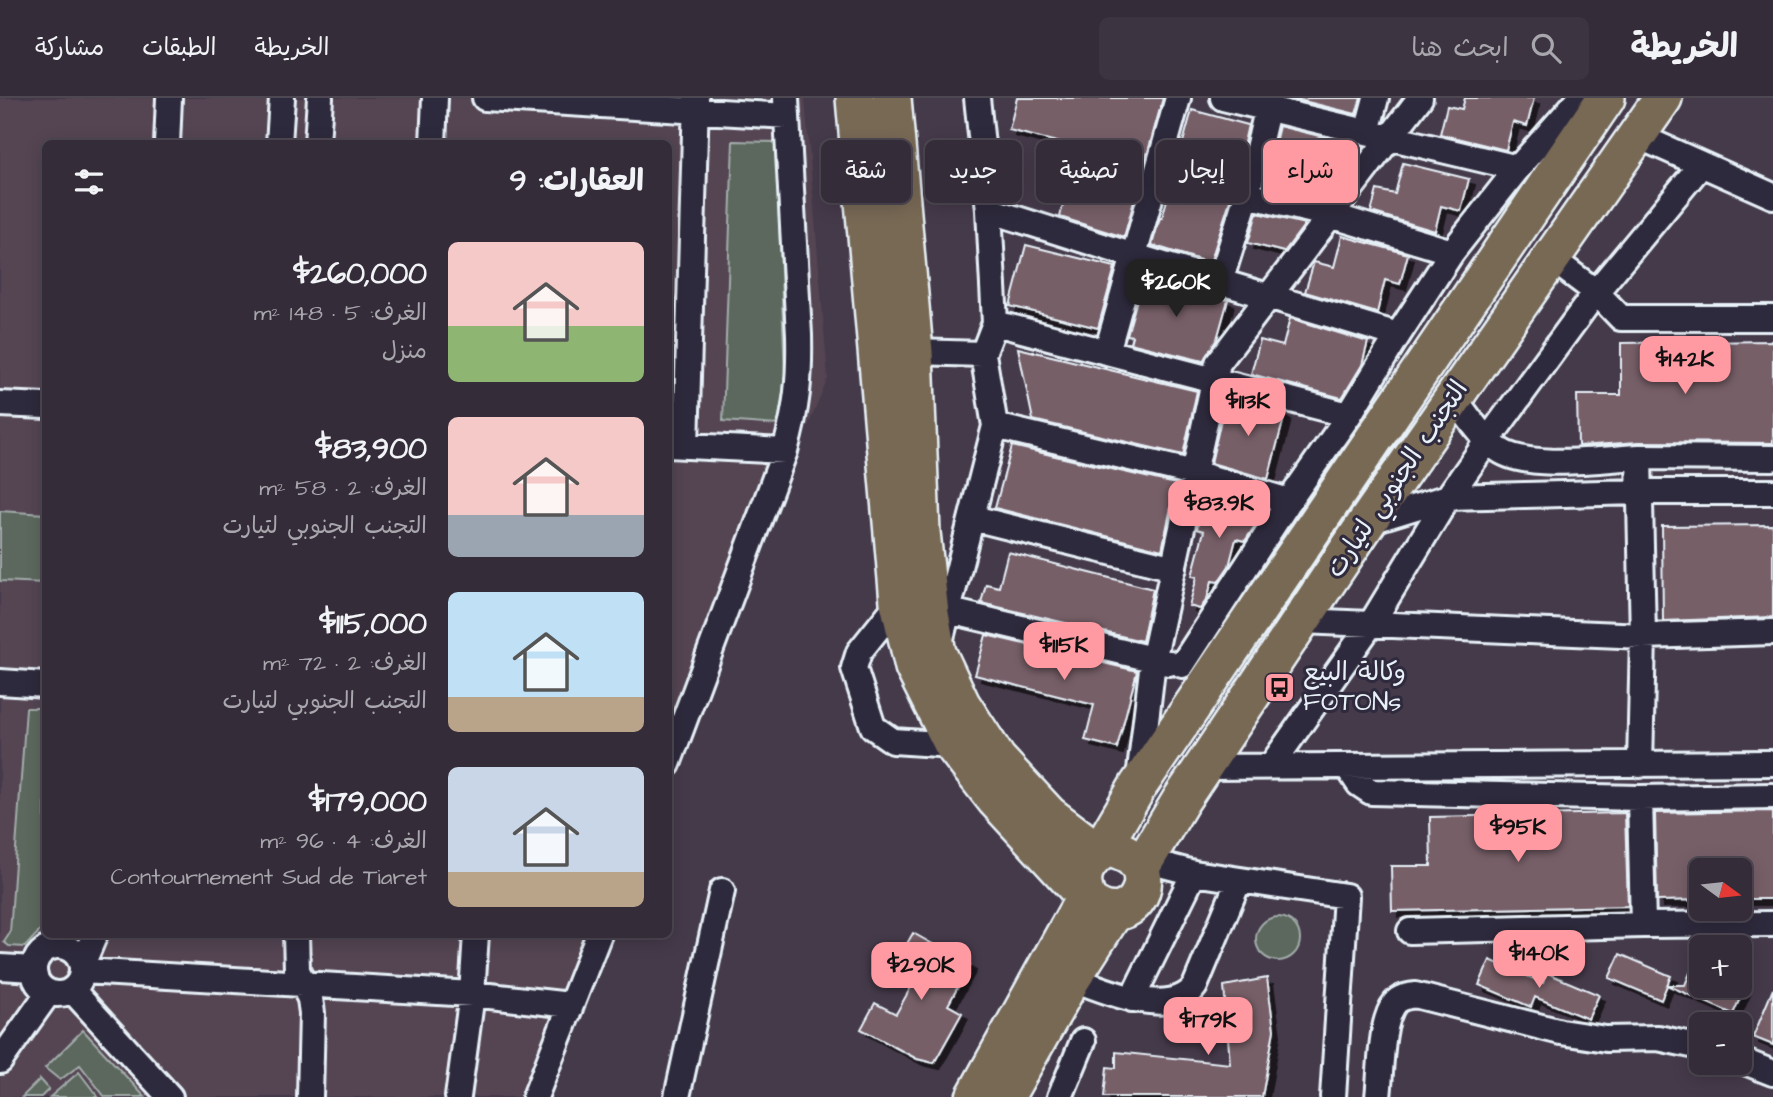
<!DOCTYPE html>
<html lang="ar">
<meta charset="utf-8">
<style>
body{margin:0;font-family:"Architects Daughter","Playpen Sans Arabic",sans-serif;background:#3c3440;color:#f1f3f6;direction:rtl;height:100vh;display:flex;flex-direction:column;font-size:26px;white-space:nowrap}
*{box-sizing:border-box;margin:0}
p{font-size:23px;color:#a9a7ae}
.icon{flex:none;width:38px;height:38px;fill:none;stroke:currentColor;stroke-width:2;stroke-linecap:round;stroke-linejoin:round}
.map{position:relative;flex:1;overflow:hidden;direction:ltr}
.details{position:absolute;left:42px;top:42px;width:630px;height:798px;display:flex;flex-direction:column;background:#342c38;border-radius:10px;box-shadow:0 4px 18px #0003,0 0 0 2px #4e4853;direction:rtl}
.details>*{flex:none}
.top-card{position:absolute;left:693px;top:42px;width:665px;height:63px;direction:rtl;display:flex;gap:14px}
.needle{width:46px;rotate:105deg}
.controls{position:absolute;left:1689px;top:760px;display:grid;gap:14px}
.controls a{display:grid;place-items:center;width:63px;height:63px;border-radius:10px;background:#342c38;box-shadow:0 4px 18px #0003,0 0 0 2px #4e4853;font-size:35px}
.price{position:absolute;translate:-50% -60px;padding:0 16px;border-radius:14px;background:#ff9aa2;color:#111;font-size:23px;line-height:46px;filter:drop-shadow(0 2px 4px #0008)}
.price::after{content:'';position:absolute;left:50%;top:42px;width:21px;height:16px;margin-left:-10px;background:inherit;clip-path:polygon(0 0,100% 0,50% 100%)}
.price.selected{background:#222;color:#fff}
ul{padding:0;list-style:none}
li{display:flex;align-items:center;gap:21px;height:175px;padding:0 28px}
li span{display:grid;place-items:center;flex:none;width:196px;height:140px;border-radius:10px;color:#555}
li>.icon{margin-inline-start:auto}
span .icon{width:84px;height:84px;fill:#fffc;stroke-width:1}
li b{font-size:30px}
h2{display:flex;justify-content:space-between;align-items:center;height:84px;padding:0 28px;font-size:30px}
.chip{padding:0 24px;border-radius:10px;background:#342c38;box-shadow:0 4px 18px #0003,0 0 0 2px #4e4853;font-size:24px;line-height:63px}
.chip.selected{background:#ff9aa2;color:#111}
header{display:flex;align-items:center;gap:42px;box-sizing:border-box;height:98px;padding:0 35px;background:#342c38;border-bottom:2px solid #4e4853}
header strong{font-size:33px}
nav{display:flex;gap:38px;margin-inline-start:auto;font-size:24px}
.search{width:490px;height:63px;background:#3c3440;display:flex;align-items:center;gap:18px;box-sizing:border-box;padding:0 24px;border-radius:10px;color:#a9a7ae;font-size:26px}
.map>svg:first-child{display:block}
.built{fill:#544553}
.green{fill:#5b685d;stroke:#a2acaa;stroke-width:2}
.building{fill:#775e68;stroke:#e8f1f8;stroke-width:2;filter:url(#shadow)}
.lines{fill:none;stroke-linecap:round;stroke-linejoin:round}
.minor-casing{stroke:#e8f1f8;stroke-width:30}
.highway-casing{stroke:#e8f1f8;stroke-width:42}
.minor{stroke:#2f2a3d;stroke-width:24}
.highway{stroke:#786954;stroke-width:37}
.labels{text-anchor:middle;dominant-baseline:central;stroke-width:6;stroke-linejoin:round;paint-order:stroke}
.street-label{font-size:26px;fill:#e8f1f8;stroke:#2f2a3d}
.poi-label{font-size:26px;fill:#e8f1f8;stroke:#2f2a3d;text-anchor:start}
</style>
<header>
<strong>الخريطة</strong>
<div class="search"><svg class="icon" aria-label="search" viewBox="0 0 24 24"><circle cx="10" cy="10" r="6"/><path d="M15 15l6 6"/></svg>ابحث هنا</div>
<nav><a>الخريطة</a><a>الطبقات</a><a>مشاركة</a></nav>
</header>
<div class="map">
<svg width="1773" height="999" viewBox="0 0 1773 999">
<defs>
<filter id="shadow"><feDropShadow dx="6" dy="6" stdDeviation="0" flood-color="#0009"/></filter>
</defs>
<rect width="100%" height="100%" fill="#453a4a"/>
<filter id="ink" filterUnits="userSpaceOnUse"><feTurbulence type="fractalNoise" baseFrequency=".0143" numOctaves="2"/><feDisplacementMap in="SourceGraphic" scale="14" xChannelSelector="R" yChannelSelector="G"/><feConvolveMatrix kernelMatrix="1 2 1 2 8 2 1 2 1" color-interpolation-filters="sRGB"/></filter>
<g filter="url(#ink)">
<!-- built -->
<path class="built" d="M 0,0 L 805,0 L 828,280 L 669,662 L 668,46 L 46,46 L 46,836 L 596,837 L 528,999 L 0,999 Z"/>
<!-- green -->
<path class="green" d="M 733,43 L 776,44 L 785,279 L 778,327 L 723,323 Z
M 0,413 L 45,416 L 45,485 L 0,483 Z
M 26,610 L 45,610 L 45,827 L 25,849 L 9,848 L 4,844 L 10,835 Z
M1256 841a22 22 0 1 1 44 0a22 22 0 1 1-44 0Z
M 83,932 L 145,999 L 105,999 L 80,967 L 60,982 L 45,970 Z
M 79,974 L 98,999 L 50,999 Z
M 40,981 L 49,991 L 41,999 L 22,999 Z"/>
<!-- building -->
<path class="building" d="M 1017,0 L 1163,0 L 1124,139 L 1060,119 L 1077,49 L 1009,32 Z
M 1291,0 L 1361,0 L 1356,16 Z
M 1465,0 L 1534,0 L 1527,28 L 1513,24 L 1506,52 L 1440,36 L 1447,8 L 1462,11 Z
M 1192,12 L 1248,27 L 1233,93 L 1210,165 L 1152,147 L 1160,120 L 1162,120 Z
M 1279,28 L 1364,49 L 1325,100 L 1265,86 Z
M 1403,65 L 1469,81 L 1461,113 L 1441,108 L 1435,133 L 1371,114 L 1377,92 L 1395,96 Z
M 1257,115 L 1305,126 L 1284,154 L 1248,145 Z
M 1342,138 L 1408,156 L 1400,186 L 1385,182 L 1377,215 L 1305,194 L 1314,164 L 1334,169 Z
M 1026,147 L 1115,169 L 1098,230 L 1010,208 Z
M 1144,177 L 1228,202 L 1217,241 L 1203,263 L 1130,245 L 1132,238 L 1127,237 Z
M 1290,220 L 1368,244 L 1362,267 L 1342,300 L 1251,276 L 1260,242 L 1283,248 Z
M 1773,243 L 1773,345 L 1639,344 L 1578,348 L 1577,297 L 1621,297 L 1621,245 Z
M 1018,250 L 1197,293 L 1183,357 L 1033,322 Z
M 1226,300 L 1285,316 L 1268,381 L 1211,365 Z
M 1012,348 L 1176,386 L 1162,452 L 995,410 Z
M 1205,394 L 1262,411 L 1260,420 L 1245,443 L 1236,441 L 1229,468 L 1218,484 L 1212,483 L 1207,501 L 1200,511 L 1189,508 L 1197,479 L 1192,478 L 1204,433 L 1197,431 Z
M 1773,427 L 1773,519 L 1663,523 L 1662,428 Z
M 1008,454 L 1153,491 L 1142,543 L 981,505 L 986,486 L 999,489 Z
M 986,537 L 1137,573 L 1117,650 L 1085,642 L 1094,607 L 975,577 Z
M 1773,713 L 1773,801 L 1740,801 L 1740,772 L 1701,772 L 1701,802 L 1657,803 L 1655,715 Z
M 1625,715 L 1628,808 L 1392,813 L 1391,768 L 1431,768 L 1430,719 Z
M 913,835 L 970,867 L 948,907 L 962,915 L 934,965 L 917,961 L 861,931 L 875,905 L 896,916 L 911,889 L 889,877 Z
M 1701,849 L 1701,887 L 1735,887 L 1744,891 L 1733,916 L 1667,887 L 1661,902 L 1609,880 L 1620,856 L 1671,878 L 1667,887 L 1685,887 Z
M 1490,862 L 1543,885 L 1547,875 L 1599,897 L 1588,921 L 1535,899 L 1531,909 L 1479,887 Z
M 1267,880 L 1274,932 L 1262,999 L 1104,999 L 1107,969 L 1116,970 L 1116,954 L 1230,966 L 1224,888 Z
M 1773,891 L 1773,947 L 1753,939 Z"/>
<g class="lines">
<defs>
<path id="minor" d="M 485,0 L 787,18
M 1223,0 L 1518,70
M 1367,34 L 1376,0
M 1638,38 L 1773,98
M 167,46 L 169,0
M 279,46 L 282,0
M 317,46 L 320,0
M 433,46 L 435,0
M 1247,97 L 1330,117 L 1452,154
M 989,112 L 1134,158 L 1398,237
M 1551,160 L 1596,194 L 1621,220 L 1773,220
M 1220,184 L 1247,97 L 1270,0
M 995,225 L 1349,317
M 914,254 L 983,256 L 995,225 L 989,112 L 977,0
M 1107,254 L 1178,0
M 1453,299 C 1467,316 1481,340 1499,352 C 1528,372 1603,361 1639,359
M 0,306 L 46,308
M 995,328 L 1194,375 L 1289,403
M 668,347 L 785,353
M 686,348 L 696,0
M 973,420 L 1174,470
M 1367,424 L 1448,399 L 1639,394 L 1773,394
M 899,504 L 859,554 L 854,570 L 873,629 L 893,643 L 953,647
M 950,513 L 1169,565
M 1302,523 L 1643,538 L 1773,534
M 939,548 L 995,328 L 983,256
M 1182,567 L 1289,403 L 1349,317 L 1398,237 L 1452,154 L 1518,70 L 1580,0
M 0,584 L 46,587
M 668,666 L 785,353 C 797,310 800,281 799,237 L 786,0
M 1640,667 L 1643,538 L 1639,359 L 1773,360
M 1271,668 L 1371,526 L 1448,399 L 1488,342 L 1596,194 L 1701,67
M 1347,668 L 1359,686 L 1371,694 L 1640,700 L 1773,698
M 1204,669 L 1773,665
M 1139,681 L 1153,563 L 1218,265 L 1420,0
M 1640,700 L 1643,827
M 1144,762 L 1194,775 L 1346,798 L 1333,999
M 1410,833 L 1643,827 L 1773,826
M 296,836 L 297,872 L 310,901 L 312,915 L 310,999
M34 872a24 24 0 1 1 48 0a24 24 0 1 1-48 0Z
M 82,867 L 95,836
M 0,869 L 34,871
M 83,873 L 472,896 L 570,907
M 1072,880 C 1102,892 1172,922 1195,888 L 1239,782
M 72,892 L 170,999
M 1132,901 L 1194,775
M 1740,962 L 1773,975
M 0,963 L 49,894
M 458,999 L 472,896 L 476,836
M 535,999 L 599,836
M 677,999 L 722,793
M 1060,999 L 1083,943
M 1378,999 C 1381,975 1380,923 1395,905 C 1400,899 1408,898 1415,897 L 1561,934 L 1606,941 L 1658,940 L 1701,949"/>
<path id="highway" d="M 855,0 L 899,504 L 914,569 L 953,647 L 996,702 L 1091,805 C 1137,840 1173,757 1105,750 C 1087,763 1077,776 1086,798
M 892,0 L 914,254 L 921,434 L 930,516 L 937,555 L 961,606 L 997,661 L 1049,717 L 1099,755
M 1099,755 L 1138,688 L 1606,0
M 1141,769 L 1181,702 L 1367,424 L 1663,0
M 975,999 L 1086,798
M 1005,999 L 1072,880 L 1114,814"/>
</defs>
<!-- minor casing -->
<use href="#minor" class="minor-casing"/>
<!-- highway casing -->
<use href="#highway" class="highway-casing"/>
<!-- minor -->
<use href="#minor" class="minor"/>
<!-- highway -->
<use href="#highway" class="highway"/>
</g>
</g>
<!-- icons -->
<defs>
<symbol id="bus-square" viewBox="-11 -11 22 22"><rect x="-9" y="-9" width="18" height="18" rx="4" fill="#ff9aa2" stroke="#2f2a3d"/><path d="M-5-6H5V4H4V6H2V4H-2V6H-4V4H-5ZM-3.5-4V0h7V-4ZM-3.5 1.2v1.5H-2V1.2ZM2 1.2v1.5H3.5V1.2Z" fill="#111"/></symbol>
</defs>
<g fill-rule="evenodd">
<use href="#bus-square" x="1262" y="572" width="35" height="35"/>
</g>
<g class="labels">
<!-- street labels -->
<g class="street-label">
<text transform="translate(1397 381) rotate(-56)">التجنب الجنوبي لتيارت</text>
</g>
<!-- poi labels -->
<g class="poi-label">
<text x="1303" y="574">وكالة البيع<tspan x="1303" dy="30">FOTONs</tspan></text>
</g>
</g>
</svg>
<div class="controls">
<a><svg class="needle" viewBox="-14 -14 28 28"><path d="M0-13l5 13h-10z" fill="#e53935"/><path d="M0 13l5-13h-10z" fill="#a9a7ae"/></svg></a>
<a>+</a>
<a>−</a>
</div>
<b class="price selected" style="left:1176px;top:221px">$260K</b>
<b class="price" style="left:1685px;top:298px">$142K</b>
<b class="price" style="left:1248px;top:340px">$113K</b>
<b class="price" style="left:1219px;top:442px">$83.9K</b>
<b class="price" style="left:1064px;top:584px">$115K</b>
<b class="price" style="left:1518px;top:766px">$95K</b>
<b class="price" style="left:1539px;top:892px">$140K</b>
<b class="price" style="left:921px;top:904px">$290K</b>
<b class="price" style="left:1208px;top:959px">$179K</b>
<div class="top-card">
<a class="chip selected">شراء</a>
<a class="chip">إيجار</a>
<a class="chip">تصفية</a>
<a class="chip">جديد</a>
<a class="chip">شقة</a>
</div>
<section class="details">
<h2>العقارات: 9<svg class="icon" aria-label="filters" viewBox="0 0 24 24"><path d="M4 7h16M4 17h16"/><circle cx="9" cy="7" r="2"/><circle cx="15" cy="17" r="2"/></svg></h2>
<ul>
<li><span style="background:linear-gradient(#f6c9c9 60%,#8fb573 0)"><svg class="icon" aria-label="home" viewBox="0 0 24 24"><path d="M3 11l9-7 9 7M6 9v11h12V9"/></svg></span><div><b>$260,000</b><p>الغرف: 5 · 148 m²</p><p>منزل</p></div></li>
<li><span style="background:linear-gradient(#f6c9c9 70%,#9aa5b1 0)"><svg class="icon" aria-label="home" viewBox="0 0 24 24"><path d="M3 11l9-7 9 7M6 9v11h12V9"/></svg></span><div><b>$83,900</b><p>الغرف: 2 · 58 m²</p><p>التجنب الجنوبي لتيارت</p></div></li>
<li><span style="background:linear-gradient(#bfe0f5 75%,#b9a48a 0)"><svg class="icon" aria-label="home" viewBox="0 0 24 24"><path d="M3 11l9-7 9 7M6 9v11h12V9"/></svg></span><div><b>$115,000</b><p>الغرف: 2 · 72 m²</p><p>التجنب الجنوبي لتيارت</p></div></li>
<li><span style="background:linear-gradient(#c9d6e8 75%,#b9a48a 0)"><svg class="icon" aria-label="home" viewBox="0 0 24 24"><path d="M3 11l9-7 9 7M6 9v11h12V9"/></svg></span><div><b>$179,000</b><p>الغرف: 4 · 96 m²</p><p>Contournement Sud de Tiaret</p></div></li>
</ul>
</section>
</div>
